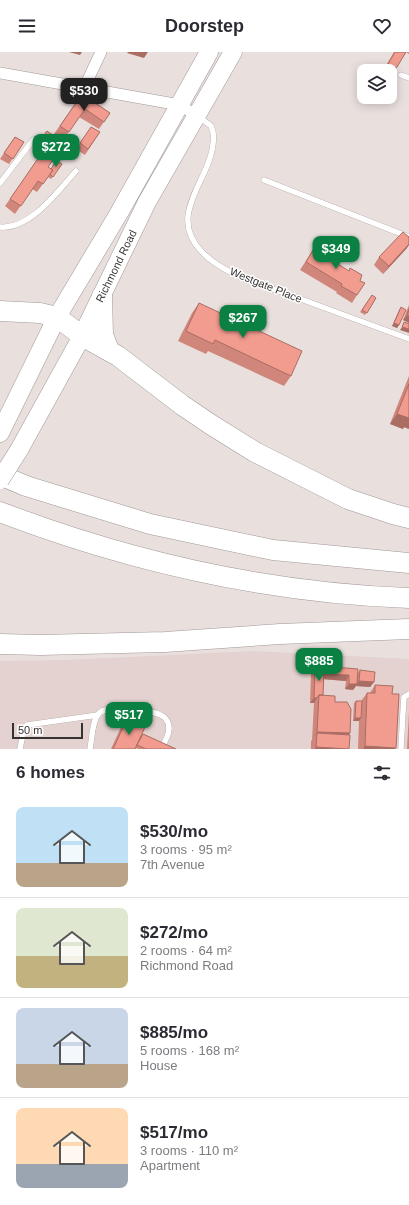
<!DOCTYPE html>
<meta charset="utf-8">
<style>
body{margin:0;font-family:Arial,sans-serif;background:#f7f7f7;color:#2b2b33;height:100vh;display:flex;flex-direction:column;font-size:15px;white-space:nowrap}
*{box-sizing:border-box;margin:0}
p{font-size:13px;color:#7c7c81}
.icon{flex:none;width:22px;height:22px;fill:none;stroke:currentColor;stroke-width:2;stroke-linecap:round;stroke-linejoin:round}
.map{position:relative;height:697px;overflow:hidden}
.side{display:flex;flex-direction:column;background:#fff;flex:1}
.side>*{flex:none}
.buttons{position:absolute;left:357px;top:12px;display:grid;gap:8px}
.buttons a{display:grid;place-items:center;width:40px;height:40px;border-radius:8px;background:#fff;box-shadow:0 2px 10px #0003;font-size:20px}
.scale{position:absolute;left:12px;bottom:10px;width:71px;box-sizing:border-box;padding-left:4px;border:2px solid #363232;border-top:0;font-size:11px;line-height:14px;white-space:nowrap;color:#363232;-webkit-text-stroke:3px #fff;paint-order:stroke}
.price{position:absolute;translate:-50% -34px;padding:0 9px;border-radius:8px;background:#0b8043;color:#fff;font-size:13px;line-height:26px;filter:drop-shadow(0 1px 2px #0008)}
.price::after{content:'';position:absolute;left:50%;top:24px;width:12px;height:9px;margin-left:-6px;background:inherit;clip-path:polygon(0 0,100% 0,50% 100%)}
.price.current{background:#222;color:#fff}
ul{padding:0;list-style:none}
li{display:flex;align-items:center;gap:12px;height:100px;padding:0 16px}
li+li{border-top:1px solid #e1e1e2}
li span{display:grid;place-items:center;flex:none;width:112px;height:80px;border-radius:8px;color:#555}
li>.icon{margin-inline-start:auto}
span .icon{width:48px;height:48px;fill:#fffc;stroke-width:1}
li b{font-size:17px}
h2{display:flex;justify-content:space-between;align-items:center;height:48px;padding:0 16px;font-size:17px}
header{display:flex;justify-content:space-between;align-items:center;height:52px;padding:0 16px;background:#fff;font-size:18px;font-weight:600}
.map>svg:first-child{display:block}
.built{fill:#e3d2cf}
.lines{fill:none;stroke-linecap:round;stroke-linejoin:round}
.service-casing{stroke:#a09896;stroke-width:6}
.minor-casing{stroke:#a09896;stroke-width:12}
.trunk-casing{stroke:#a09896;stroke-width:19}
.motorway-casing{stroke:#a09896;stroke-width:21}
.service{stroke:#fff;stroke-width:5.5}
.minor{stroke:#fff;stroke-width:11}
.trunk{stroke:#fff;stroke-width:18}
.motorway{stroke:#fff;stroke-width:20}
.trunk-bridge-casing{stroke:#a09896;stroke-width:19;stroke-linecap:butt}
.trunk-bridge{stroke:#fff;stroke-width:18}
.wall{fill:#d0867b}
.shaded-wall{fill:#a96d64}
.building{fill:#f29c8f;stroke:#a96d64}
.labels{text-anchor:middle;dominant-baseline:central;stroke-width:3;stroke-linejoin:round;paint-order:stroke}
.street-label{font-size:11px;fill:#363232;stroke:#fff}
</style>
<header><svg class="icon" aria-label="menu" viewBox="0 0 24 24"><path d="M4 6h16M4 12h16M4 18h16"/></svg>Doorstep<svg class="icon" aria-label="heart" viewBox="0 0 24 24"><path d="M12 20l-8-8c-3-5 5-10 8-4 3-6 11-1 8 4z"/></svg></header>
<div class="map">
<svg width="409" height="697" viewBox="0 0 409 697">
<rect width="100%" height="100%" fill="#e9e0de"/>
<!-- built -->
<path class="built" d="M 254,599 L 409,607 L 409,697 L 0,697 L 0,609 L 66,608 Z"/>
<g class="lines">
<defs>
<path id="service" d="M 401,23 L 409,26
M 199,65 C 202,68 208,71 211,74 C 214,80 214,86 213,92 C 209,130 167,162 201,199 C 224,224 267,234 298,246 C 335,260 372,273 409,287
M 264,128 L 409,185
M 0,131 L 33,88
M 0,175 C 30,178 58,139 76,119
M 20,697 L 24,677 L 27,673 L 98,663
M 90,697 C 92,687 92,669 99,661 C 108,653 157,657 165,666 C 174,676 166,689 160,697
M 401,697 L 403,660 L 404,645 L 409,642"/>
<path id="minor" d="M 0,21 L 180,53 L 197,64
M 84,36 L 101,0"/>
<path id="trunk" d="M 0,381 L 57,265 L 119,161 L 209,0
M 19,398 L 82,284 L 147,150 L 233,0"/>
<path id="motorway" d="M 102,244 L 103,283 L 109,298
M 0,259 L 40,261 L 57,265 L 82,284 L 118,304 L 182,353 L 210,372 L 255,400 L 348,447 L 393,462 L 409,466
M 0,423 L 26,434 L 150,472 L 273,498 L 409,511
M 0,460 C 131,510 269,541 409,546
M 0,592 L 40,593 L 165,590 L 280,582 L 409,577"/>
</defs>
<!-- service casing -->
<use href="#service" class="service-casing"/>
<!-- minor casing -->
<use href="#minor" class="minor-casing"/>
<!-- trunk casing -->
<use href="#trunk" class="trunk-casing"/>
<!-- motorway casing -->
<use href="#motorway" class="motorway-casing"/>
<!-- service -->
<use href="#service" class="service"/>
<!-- minor -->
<use href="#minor" class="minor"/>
<!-- trunk -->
<use href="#trunk" class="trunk"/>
<!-- motorway -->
<use href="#motorway" class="motorway"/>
<defs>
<path id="trunk-bridge" d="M 0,428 L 19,398"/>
</defs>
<!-- trunk-bridge casing -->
<use href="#trunk-bridge" class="trunk-bridge-casing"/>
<!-- trunk-bridge -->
<use href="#trunk-bridge" class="trunk-bridge"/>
</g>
<!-- wall -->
<path class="wall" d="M 394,0 L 409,0 L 409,2 L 406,0 L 394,20 L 390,21 L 390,19 L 387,19 L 384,17 Z
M 82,42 L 110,61 L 99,77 L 79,65 L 63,88 L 54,82 Z
M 91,75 L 100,80 L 85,103 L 76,97 Z
M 47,79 L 50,103 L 48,115 L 51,117 L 62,112 L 51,127 L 48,125 L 37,140 L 32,137 L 15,162 L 5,154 L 43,100 L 36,95 Z
M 15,85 L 24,90 L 9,112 L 0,107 Z
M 408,185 L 407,196 L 383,222 L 374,213 L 379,205 Z
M 316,193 L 329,204 L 330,207 L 357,243 L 352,251 L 336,241 L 337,240 L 300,218 Z
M 372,243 L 376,246 L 365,263 L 360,260 Z
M 199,251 L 291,324 L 284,334 L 208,299 L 206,302 L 178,289 L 192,261 Z
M 409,253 L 409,271 L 403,268 Z
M 401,255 L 399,273 L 397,276 L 392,274 L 399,258 Z
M 409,324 L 409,377 L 404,375 L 403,377 L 390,372 Z
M 333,615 L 358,621 L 360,618 L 374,630 L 370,635 L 356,634 L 353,638 L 345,637 L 346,629 L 324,627 L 323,643 L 335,650 L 350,681 L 349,683 L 349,697 L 311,697 L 311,689 L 312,688 L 314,651 L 310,651 L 311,622 L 315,616 L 324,618 L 325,616 L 332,617 Z
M 375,633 L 392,642 L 395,697 L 358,697 L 359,668 L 359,669 L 353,669 L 354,651 L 356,649 L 361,649 L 367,641 L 370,641 Z
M 409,660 L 409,697 L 407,697 Z
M 127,667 L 141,684 L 143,682 L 176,697 L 138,697 L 136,696 L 135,697 L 111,697 L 121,675 Z"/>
<!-- shaded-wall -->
<path class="shaded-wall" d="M 69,0 L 82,0 L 80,3 Z
M 128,0 L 148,0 L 144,6 L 127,1 Z
M 397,15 L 394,20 L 390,21 L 394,16 Z
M 409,192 L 409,193 L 407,196 L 383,222 L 389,214 Z
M 407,263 L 409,264 L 409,271 L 403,268 Z
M 394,271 L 399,273 L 397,276 L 392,274 Z
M 402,275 L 409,277 L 409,281 L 400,278 Z
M 397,362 L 409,366 L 409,377 L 404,375 L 403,377 L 390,372 Z
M 325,622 L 349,623 L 346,629 L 321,627 Z
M 359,629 L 374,630 L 370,635 L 356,634 L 353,638 L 345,637 L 349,632 L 357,632 Z
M 314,646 L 317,646 L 314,651 L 310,651 Z
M 355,666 L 361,666 L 359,669 L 353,669 Z
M 317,680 L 350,681 L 344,689 L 317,681 L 312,688 Z
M 365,694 L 396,696 L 395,697 L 363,697 Z
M 316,695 L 344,697 L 315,697 Z"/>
<!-- building -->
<path class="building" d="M 395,0 L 406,0 L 397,15 L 394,16 L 388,12 Z
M 82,42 L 110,61 L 104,70 L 85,57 L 69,80 L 60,74 Z
M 91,75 L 100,80 L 88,97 L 80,91 Z
M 47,79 L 60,88 L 50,103 L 54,106 L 48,115 L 53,118 L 43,132 L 38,129 L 21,154 L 10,147 L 48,92 L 41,87 Z
M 15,85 L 24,90 L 13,107 L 4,101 Z
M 56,109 L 62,112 L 53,125 L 50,122 L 53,118 L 51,117 Z
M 403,180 L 409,185 L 409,192 L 389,214 L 379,205 Z
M 316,193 L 331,201 L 329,204 L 331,205 L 330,207 L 349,219 L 350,216 L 362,223 L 360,229 L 365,231 L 357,243 L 341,234 L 342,232 L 306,210 Z
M 372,243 L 376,246 L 367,261 L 362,258 Z
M 199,251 L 302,299 L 291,324 L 215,288 L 213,292 L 186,279 Z
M 401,255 L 406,258 L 399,273 L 394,271 Z
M 409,257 L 409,264 L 407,263 Z
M 404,270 L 409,272 L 409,277 L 402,275 Z
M 409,332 L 409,366 L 397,362 Z
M 333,615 L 358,617 L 357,632 L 349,632 L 349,623 L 325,622 L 325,616 L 333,617 Z
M 315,616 L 324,616 L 323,643 L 319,643 L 317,646 L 314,646 Z
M 360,618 L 375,620 L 374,630 L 359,629 Z
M 375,633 L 393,634 L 392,642 L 399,642 L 396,696 L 365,694 L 367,641 L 375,641 Z
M 319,643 L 335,644 L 335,650 L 347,650 L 351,657 L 350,681 L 317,680 Z
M 356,649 L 362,649 L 361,666 L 355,666 Z
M 127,667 L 145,675 L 135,697 L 113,697 Z
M 317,681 L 350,683 L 349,697 L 316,695 Z
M 143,682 L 176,697 L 146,697 L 137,693 Z"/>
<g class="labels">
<!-- street labels -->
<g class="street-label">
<text transform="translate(116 214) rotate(-64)">Richmond Road</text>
<text transform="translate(266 233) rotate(22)">Westgate Place</text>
</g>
</g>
</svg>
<div class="buttons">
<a><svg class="icon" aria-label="layers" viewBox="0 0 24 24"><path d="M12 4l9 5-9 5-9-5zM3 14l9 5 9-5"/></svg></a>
</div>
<div class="scale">50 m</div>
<b class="price current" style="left:84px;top:60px">$530</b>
<b class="price" style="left:56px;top:116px">$272</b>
<b class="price" style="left:336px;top:218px">$349</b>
<b class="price" style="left:243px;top:287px">$267</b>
<b class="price" style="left:319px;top:630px">$885</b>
<b class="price" style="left:129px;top:684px">$517</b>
</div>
<section class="side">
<h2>6 homes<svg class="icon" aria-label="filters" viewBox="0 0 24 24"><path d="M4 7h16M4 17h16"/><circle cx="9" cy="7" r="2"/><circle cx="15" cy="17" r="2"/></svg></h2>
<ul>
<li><span style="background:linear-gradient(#bfe0f5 70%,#b9a48a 0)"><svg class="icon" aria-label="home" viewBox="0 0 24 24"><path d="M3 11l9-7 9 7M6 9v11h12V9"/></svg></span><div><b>$530/mo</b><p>3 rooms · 95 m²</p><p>7th Avenue</p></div></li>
<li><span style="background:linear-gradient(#dfe7d0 60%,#c2b280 0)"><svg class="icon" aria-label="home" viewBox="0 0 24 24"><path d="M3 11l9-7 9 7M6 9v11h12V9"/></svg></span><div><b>$272/mo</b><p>2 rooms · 64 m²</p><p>Richmond Road</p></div></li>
<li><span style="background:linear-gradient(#c9d6e8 70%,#b9a48a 0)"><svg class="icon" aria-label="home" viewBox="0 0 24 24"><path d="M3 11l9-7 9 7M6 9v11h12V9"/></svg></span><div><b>$885/mo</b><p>5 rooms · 168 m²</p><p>House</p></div></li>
<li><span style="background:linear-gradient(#ffd9b3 70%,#9aa5b1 0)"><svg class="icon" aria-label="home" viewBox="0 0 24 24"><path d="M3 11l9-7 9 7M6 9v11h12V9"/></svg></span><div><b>$517/mo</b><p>3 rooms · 110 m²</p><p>Apartment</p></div></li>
</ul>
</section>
